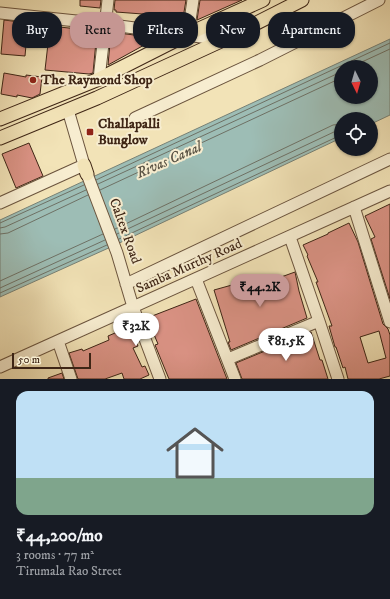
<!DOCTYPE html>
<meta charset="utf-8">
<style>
body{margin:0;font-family:"IM FELL DW Pica",serif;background:#20242c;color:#f1f3f6;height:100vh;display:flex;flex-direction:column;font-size:15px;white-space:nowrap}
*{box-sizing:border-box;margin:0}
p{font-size:13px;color:#9ea1a6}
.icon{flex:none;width:22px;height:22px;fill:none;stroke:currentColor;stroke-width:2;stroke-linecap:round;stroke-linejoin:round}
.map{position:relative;height:379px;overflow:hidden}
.side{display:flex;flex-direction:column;background:#171b24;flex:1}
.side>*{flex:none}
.banner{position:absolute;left:12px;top:12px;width:366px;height:36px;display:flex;gap:8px}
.needle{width:26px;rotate:175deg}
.controls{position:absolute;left:334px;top:60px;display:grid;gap:8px}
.controls a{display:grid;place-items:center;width:44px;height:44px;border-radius:50%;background:#171b24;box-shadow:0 1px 3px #0004;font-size:20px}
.scale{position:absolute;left:12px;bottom:10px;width:79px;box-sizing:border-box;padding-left:4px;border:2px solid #3e2515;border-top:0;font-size:11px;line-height:14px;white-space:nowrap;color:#3e2515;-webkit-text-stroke:3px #f7edd0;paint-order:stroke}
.price{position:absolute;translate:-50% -34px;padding:0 9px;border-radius:14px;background:#fff;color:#222;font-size:13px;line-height:26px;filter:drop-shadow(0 1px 2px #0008)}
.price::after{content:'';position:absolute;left:50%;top:24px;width:12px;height:9px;margin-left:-6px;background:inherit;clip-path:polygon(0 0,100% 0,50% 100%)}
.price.on{background:#c59692;color:#111}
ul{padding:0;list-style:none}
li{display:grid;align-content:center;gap:8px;height:212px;padding:0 16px}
li span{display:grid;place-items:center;height:124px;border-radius:12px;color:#555}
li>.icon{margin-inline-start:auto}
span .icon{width:72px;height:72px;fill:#fffc;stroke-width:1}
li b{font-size:17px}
.pill{padding:0 14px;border-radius:16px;background:#171b24;box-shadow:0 1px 3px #0004;font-size:14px;line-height:36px}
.pill.on{background:#c59692;color:#111}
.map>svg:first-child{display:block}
.water{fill:#9dbdb5;stroke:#778075;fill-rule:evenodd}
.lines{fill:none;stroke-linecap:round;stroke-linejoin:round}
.shore{stroke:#6e7165;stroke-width:1}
.building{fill:#da9284;stroke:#3e2515;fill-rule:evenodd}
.minor-casing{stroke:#6b543e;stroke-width:13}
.major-casing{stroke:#3e2515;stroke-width:15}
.minor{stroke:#f7edd0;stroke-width:11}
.major{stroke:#f2e3b7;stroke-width:13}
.poi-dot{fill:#8f2418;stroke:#f7edd0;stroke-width:1.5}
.labels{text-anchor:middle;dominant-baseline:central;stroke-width:4;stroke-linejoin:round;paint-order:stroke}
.poi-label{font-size:14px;font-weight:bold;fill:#3e2515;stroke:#f7edd0;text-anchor:start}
.street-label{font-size:14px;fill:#3e2515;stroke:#f7edd0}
.water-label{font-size:15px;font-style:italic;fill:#5a5345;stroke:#f7edd0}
</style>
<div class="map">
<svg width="390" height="379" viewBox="0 0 390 379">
<rect width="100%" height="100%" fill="#f2e3b7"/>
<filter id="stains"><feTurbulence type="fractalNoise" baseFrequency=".005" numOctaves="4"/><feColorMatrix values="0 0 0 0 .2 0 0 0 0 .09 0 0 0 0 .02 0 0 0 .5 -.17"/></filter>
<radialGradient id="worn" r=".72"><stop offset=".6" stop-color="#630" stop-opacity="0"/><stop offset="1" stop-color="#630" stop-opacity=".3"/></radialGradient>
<!-- water -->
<path class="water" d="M 390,39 L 390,115 L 371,124 L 371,119 L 341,119 L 341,138 L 113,246 L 0,297 L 0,220 ZM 341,67 L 371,67 L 371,97 L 341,97 Z"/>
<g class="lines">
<!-- shore -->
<path class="shore" d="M 351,67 L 390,49
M 96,180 L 390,43
M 98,184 L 341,72
M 100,190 L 341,78
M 0,223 L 84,185
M 0,228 L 5,227 L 86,190
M 115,229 L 333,125 L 341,124
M 0,234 L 8,233 L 88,195
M 117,234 L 336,131 L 341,130
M 119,239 L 341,135
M 0,281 L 103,234
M 0,288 L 105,240
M 0,293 L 107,245"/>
</g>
<!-- building -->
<path class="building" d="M 80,0 L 101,0 L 100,8 L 80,6 Z
M 115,0 L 186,0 L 183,18 L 156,14 L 156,15 L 116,12 L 116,10 L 114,10 Z
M 200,0 L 242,0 L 197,20 Z
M 4,20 L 28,23 L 25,56 L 1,54 Z
M 50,26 L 97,31 L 93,73 L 89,74 L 45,70 Z
M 111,32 L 157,38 L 108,65 Z
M 4,73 L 26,77 L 26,75 L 42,77 L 40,94 L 32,98 L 17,95 L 17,97 L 1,94 Z
M 29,143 L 43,176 L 16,188 L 2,154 Z
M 390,204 L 390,299 L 371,239 L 375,237 L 365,216 Z
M 349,223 L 358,242 L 383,324 L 388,329 L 390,335 L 390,376 L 379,379 L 348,379 L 345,367 L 343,368 L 336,347 L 335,347 L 329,326 L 332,326 L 316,282 L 318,282 L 307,256 L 308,255 L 303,245 L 328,234 L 328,233 ZM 379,331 L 386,358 L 368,363 L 360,337 Z
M 295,272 L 299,291 L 307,318 L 231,350 L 228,342 L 230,342 L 214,290 L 268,275 L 270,281 Z
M 196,299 L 227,379 L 169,379 L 155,345 L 158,344 L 147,318 Z
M 129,327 L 138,346 L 133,348 L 142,367 L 145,366 L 149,375 L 140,379 L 124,379 L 122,373 L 105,379 L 78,379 L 69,353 L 82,349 L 83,351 L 109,340 L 108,336 Z
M 311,332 L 320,360 L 322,360 L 328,379 L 242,379 L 236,363 Z
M 62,373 L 64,379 L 48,379 L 48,378 Z"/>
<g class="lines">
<defs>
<path id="minor" d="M 0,13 L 105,24 L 223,40
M 188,34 L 193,0
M 99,79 L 108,0
M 135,118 L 260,60 L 379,0
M 87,174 L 117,253 L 133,307 L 160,379
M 0,203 L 84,165 L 68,110
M 354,207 L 390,322
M 290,237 L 319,321 L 338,379
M 196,279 L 235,379
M 126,284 L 390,159
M 58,341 L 71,379
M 228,359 L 319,321
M 0,367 L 390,191"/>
<path id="major" d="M 0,119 L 99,79 L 188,34 L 263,0
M 0,138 L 97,98 L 223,40 L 302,0
M 84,165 L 87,174"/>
</defs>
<!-- minor casing -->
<use href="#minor" class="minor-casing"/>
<!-- major casing -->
<use href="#major" class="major-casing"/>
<!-- minor -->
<use href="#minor" class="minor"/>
<!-- major -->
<use href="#major" class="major"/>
</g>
<!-- markers -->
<g class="poi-dot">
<circle cx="33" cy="80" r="4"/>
<rect x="86" y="128" width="8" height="8" rx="2"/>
</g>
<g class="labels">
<!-- poi labels -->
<g class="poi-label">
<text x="41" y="80">The Raymond Shop</text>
<text x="98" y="124">Challapalli<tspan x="98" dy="16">Bunglow</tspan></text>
</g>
<!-- street labels -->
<g class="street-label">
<text transform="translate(125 231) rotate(70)">Caltex Road</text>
<text transform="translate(189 266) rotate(-24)">Samba Murthy Road</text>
</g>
<!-- water labels -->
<g class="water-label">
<text transform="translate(169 160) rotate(-24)">Rivas Canal</text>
</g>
</g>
<rect width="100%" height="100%" filter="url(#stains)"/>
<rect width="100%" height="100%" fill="url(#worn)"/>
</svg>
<div class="controls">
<a><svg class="needle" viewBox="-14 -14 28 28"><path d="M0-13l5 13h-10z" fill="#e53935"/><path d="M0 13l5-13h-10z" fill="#9ea1a6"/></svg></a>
<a><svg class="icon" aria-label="locate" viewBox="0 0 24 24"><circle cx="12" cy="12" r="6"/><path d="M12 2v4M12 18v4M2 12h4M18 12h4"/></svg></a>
</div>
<div class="scale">50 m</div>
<b class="price on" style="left:260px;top:308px">₹44.2K</b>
<b class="price" style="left:136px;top:347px">₹32K</b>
<b class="price" style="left:286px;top:362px">₹81.5K</b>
<div class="banner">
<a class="pill">Buy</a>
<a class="pill on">Rent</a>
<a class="pill">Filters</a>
<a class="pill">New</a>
<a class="pill">Apartment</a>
</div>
</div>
<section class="side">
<ul>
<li><span style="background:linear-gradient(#bfe0f5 70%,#7fa58c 0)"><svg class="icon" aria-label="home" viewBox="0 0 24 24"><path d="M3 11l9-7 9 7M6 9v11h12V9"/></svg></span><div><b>₹44,200/mo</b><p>3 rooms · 77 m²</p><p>Tirumala Rao Street</p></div></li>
</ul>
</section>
